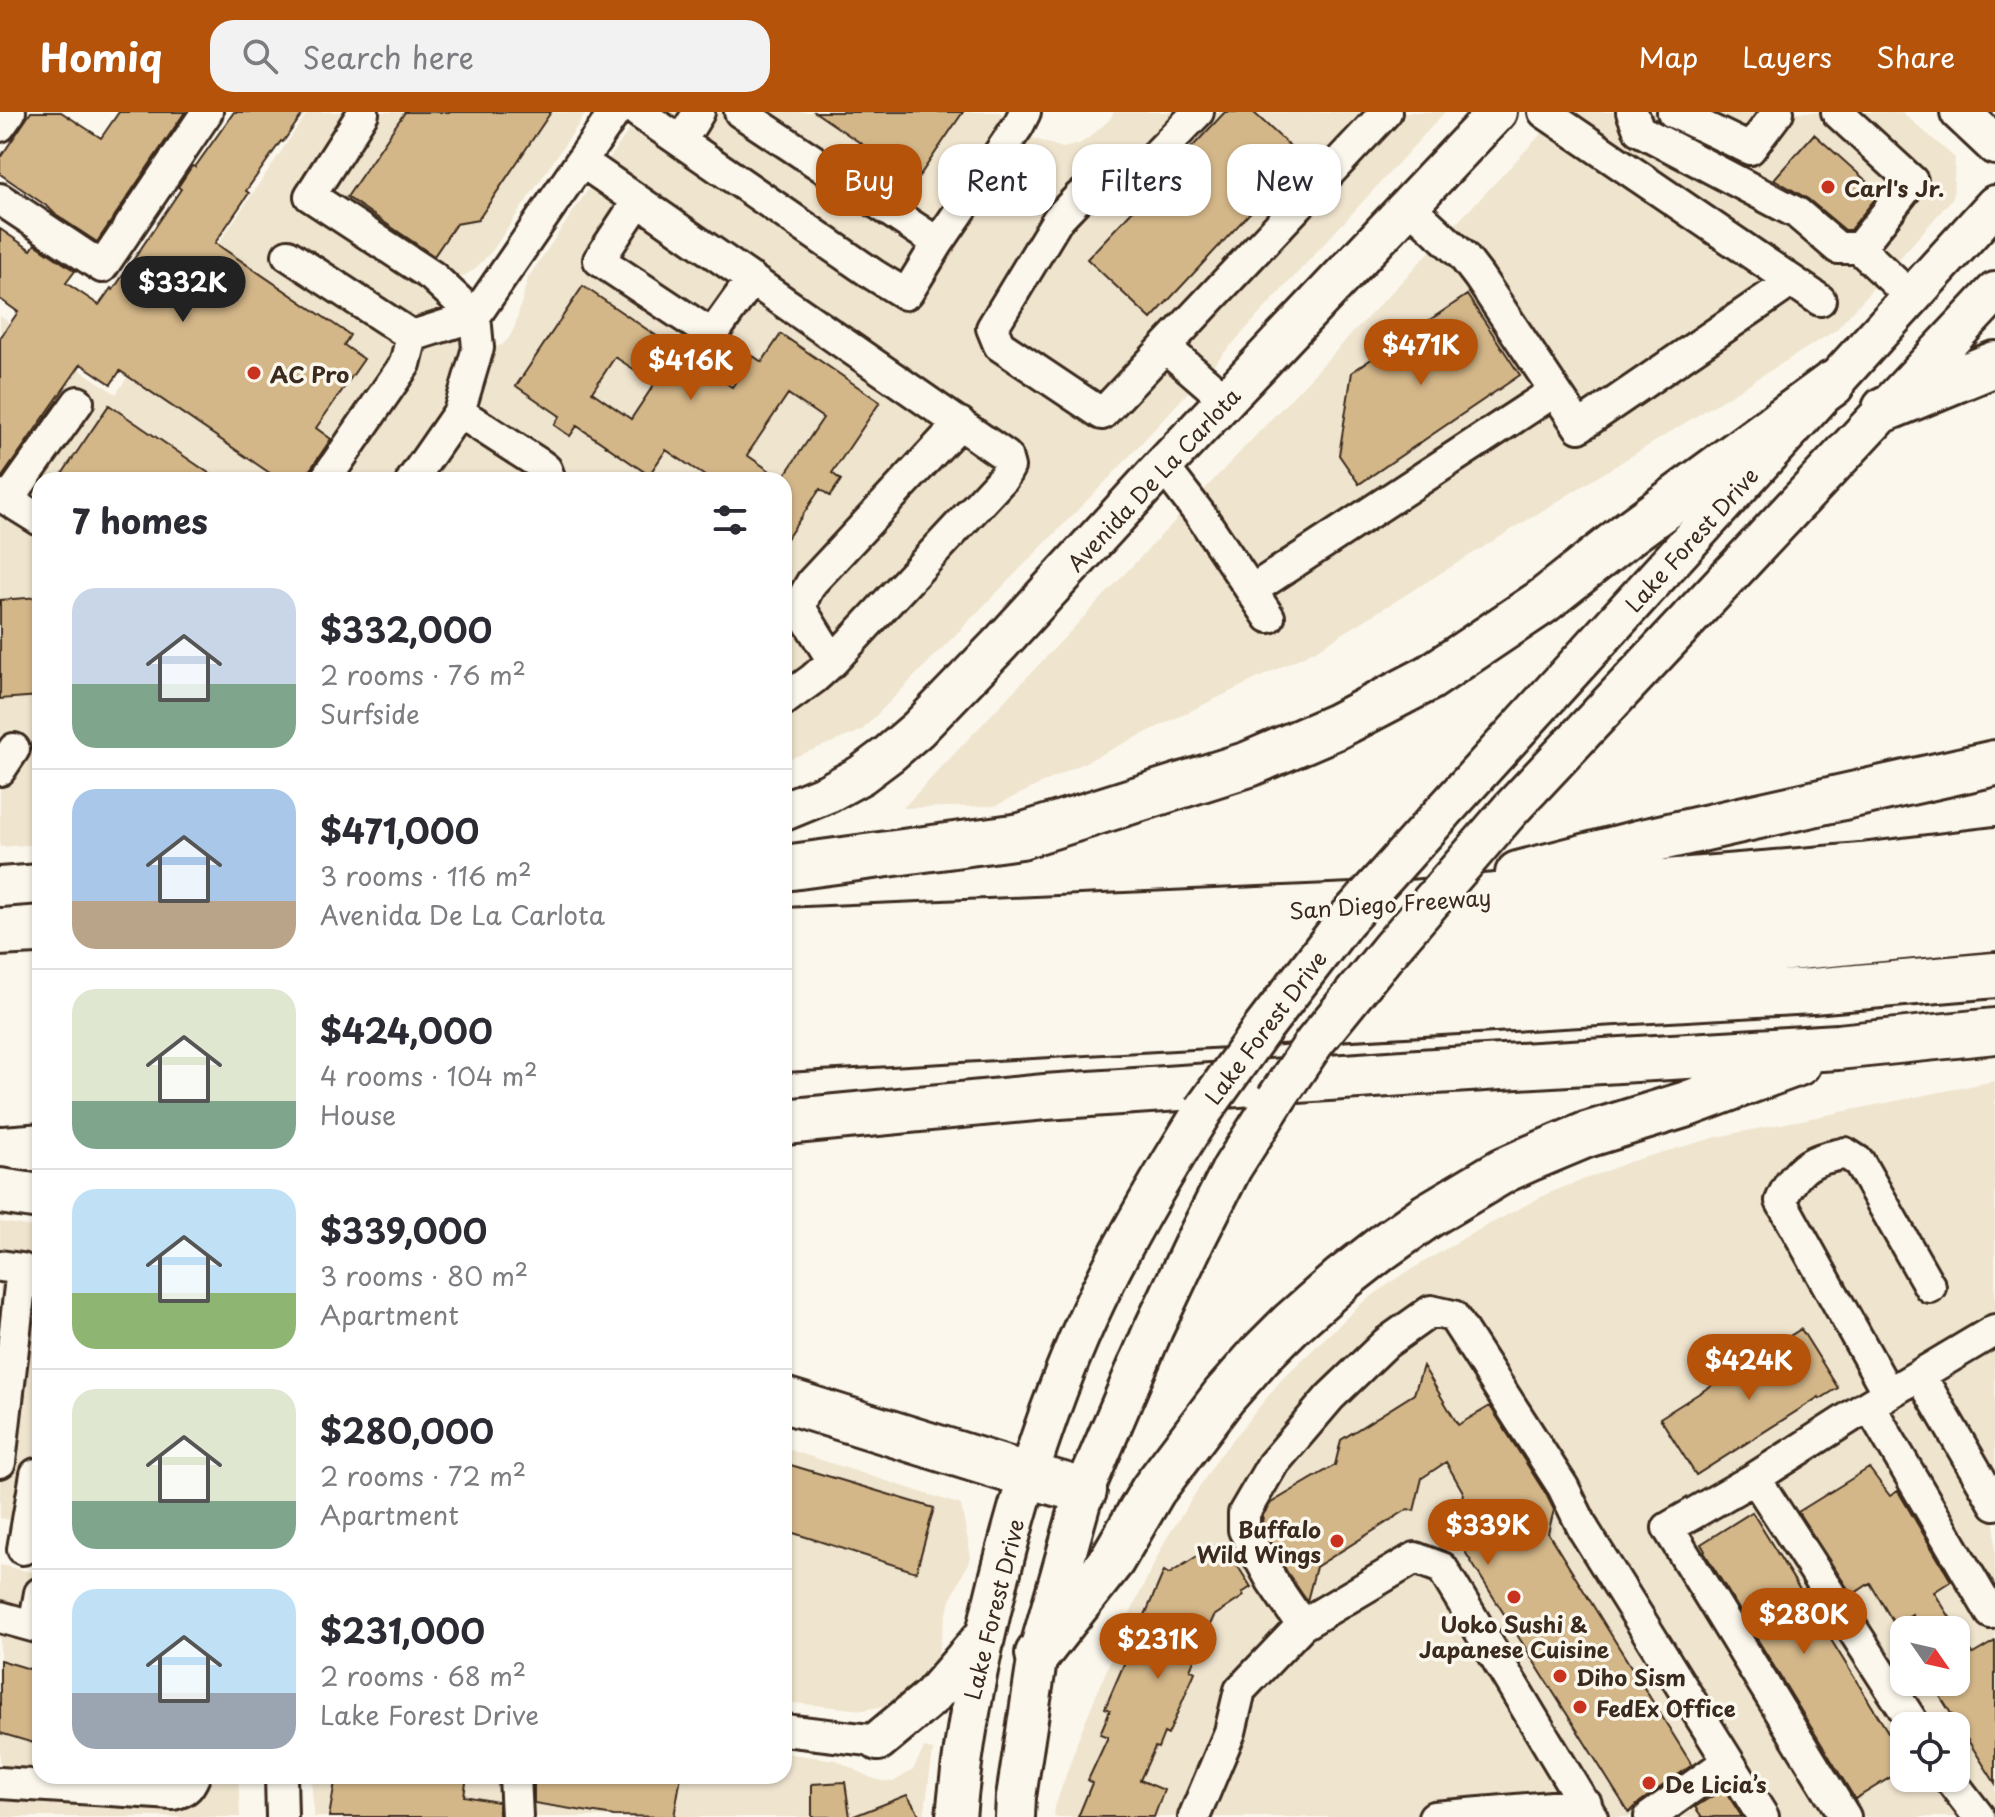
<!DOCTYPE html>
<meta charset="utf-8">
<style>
body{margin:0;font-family:"Playpen Sans",sans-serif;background:#f2f2f3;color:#2b2b33;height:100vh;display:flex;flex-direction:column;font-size:30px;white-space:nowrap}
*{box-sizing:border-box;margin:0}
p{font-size:26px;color:#7c7c81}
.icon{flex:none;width:44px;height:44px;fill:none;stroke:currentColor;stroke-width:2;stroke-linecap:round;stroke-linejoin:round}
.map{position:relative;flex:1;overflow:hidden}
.panel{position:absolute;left:32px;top:360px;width:760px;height:1312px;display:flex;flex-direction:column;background:#fff;border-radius:24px;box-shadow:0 2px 6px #0004}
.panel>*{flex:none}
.guide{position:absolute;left:816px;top:32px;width:760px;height:72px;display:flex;gap:16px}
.needle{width:52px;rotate:124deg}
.buttons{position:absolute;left:1890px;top:1504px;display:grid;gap:16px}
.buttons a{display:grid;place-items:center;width:80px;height:80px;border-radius:16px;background:#fff;box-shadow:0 2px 6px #0004;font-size:40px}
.price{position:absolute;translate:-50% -68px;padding:0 18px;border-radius:28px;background:#b45309;color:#fff;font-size:26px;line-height:52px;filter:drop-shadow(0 2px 4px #0008)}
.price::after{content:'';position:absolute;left:50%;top:48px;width:24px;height:18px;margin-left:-12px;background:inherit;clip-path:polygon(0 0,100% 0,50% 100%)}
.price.on{background:#222;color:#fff}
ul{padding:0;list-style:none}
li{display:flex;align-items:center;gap:24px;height:200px;padding:0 40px}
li+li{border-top:2px solid #e1e1e2}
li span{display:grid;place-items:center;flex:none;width:224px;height:160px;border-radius:24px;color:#555}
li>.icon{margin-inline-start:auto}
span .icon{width:96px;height:96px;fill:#fffc;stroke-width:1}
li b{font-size:34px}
h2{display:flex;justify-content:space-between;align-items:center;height:96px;padding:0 40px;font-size:34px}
.tag{padding:0 28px;border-radius:24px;background:#fff;box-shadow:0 2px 6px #0004;font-size:28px;line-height:72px}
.tag.on{background:#b45309;color:#fff}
header{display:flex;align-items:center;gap:48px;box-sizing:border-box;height:112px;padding:0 40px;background:#b45309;color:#fff}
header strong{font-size:38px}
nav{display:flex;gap:44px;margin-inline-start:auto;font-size:28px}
.search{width:560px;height:72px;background:#f2f2f3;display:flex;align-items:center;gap:20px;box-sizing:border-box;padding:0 28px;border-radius:24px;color:#7c7c81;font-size:30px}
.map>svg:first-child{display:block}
.built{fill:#efe4ce;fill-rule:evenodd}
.building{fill:#d4b789;stroke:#3b2a1e;stroke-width:2;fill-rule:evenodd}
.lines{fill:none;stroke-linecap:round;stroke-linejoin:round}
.minor-casing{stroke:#3b2a1e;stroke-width:36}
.major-casing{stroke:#3b2a1e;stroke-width:44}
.highway-casing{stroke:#3b2a1e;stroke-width:50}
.minor{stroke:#fbf7ec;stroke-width:30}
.major{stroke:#fbf7ec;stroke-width:38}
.highway{stroke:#fbf7ec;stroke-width:44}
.major-bridge-casing{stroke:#3b2a1e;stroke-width:44;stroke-linecap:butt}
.major-bridge{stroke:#fbf7ec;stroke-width:38}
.poi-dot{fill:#c8321e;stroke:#fbf7ec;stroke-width:3}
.labels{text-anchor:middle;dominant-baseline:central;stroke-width:7;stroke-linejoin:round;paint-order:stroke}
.poi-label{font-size:22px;font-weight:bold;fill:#3b2a1e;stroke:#fbf7ec;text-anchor:start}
.street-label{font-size:22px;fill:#3b2a1e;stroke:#fbf7ec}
</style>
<header>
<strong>Homiq</strong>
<div class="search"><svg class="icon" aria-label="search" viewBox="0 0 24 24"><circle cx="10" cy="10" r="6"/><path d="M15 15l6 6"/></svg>Search here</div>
<nav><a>Map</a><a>Layers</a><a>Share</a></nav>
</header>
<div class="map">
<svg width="1995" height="1705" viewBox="0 0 1995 1705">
<rect width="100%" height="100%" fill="#fbf7ec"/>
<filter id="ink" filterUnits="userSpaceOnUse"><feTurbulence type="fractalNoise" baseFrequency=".0125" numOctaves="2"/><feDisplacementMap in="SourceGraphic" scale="16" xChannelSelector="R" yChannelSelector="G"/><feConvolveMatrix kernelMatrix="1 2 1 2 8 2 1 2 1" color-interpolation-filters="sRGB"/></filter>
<g filter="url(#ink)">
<!-- built -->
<path class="built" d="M 308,0 L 587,0 L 492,139 L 474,158 L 456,168 L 446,188 L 441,199 L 450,221 L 462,232 L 470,235 L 490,236 L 502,233 L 509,226 L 515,214 L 528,166 L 641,0 L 1000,0 L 1003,4 L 1032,26 L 1063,36 L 1079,32 L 1090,25 L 1110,7 L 1114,0 L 1445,0 L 1113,362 L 861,619 L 784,649 L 784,368 L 40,368 L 40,732 L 0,735 L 0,204 L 116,282 Z
M 1562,0 L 1902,0 L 1955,46 L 1953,86 L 1836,218 L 1316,538 L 995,694 L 903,696 Z
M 1995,969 L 1995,1705 L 1054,1705 L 1055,1695 L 1080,1622 L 1128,1506 L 1165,1429 L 1218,1346 L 1251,1305 L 1282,1267 L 1361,1192 L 1397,1166 L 1471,1122 L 1549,1081 L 1632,1049 L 1717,1025 ZM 1904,1518 L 1956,1518 L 1956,1570 L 1904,1570 ZM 1904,1614 L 1956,1614 L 1956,1666 L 1904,1666 Z
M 0,1110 L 40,1116 L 40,1413 L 0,1406 Z
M 784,1336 L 961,1393 L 971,1445 L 952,1485 L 945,1507 L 934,1560 L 894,1592 L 863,1598 L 784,1590 Z
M 0,1453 L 40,1462 L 40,1664 L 238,1664 L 240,1705 L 0,1705 Z
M 924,1636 L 933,1638 L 924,1705 L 314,1705 L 311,1664 L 784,1664 L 784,1641 L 836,1648 L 869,1665 L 882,1669 L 893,1670 L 913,1658 Z"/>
<!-- building -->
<path class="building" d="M 31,0 L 61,0 L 101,26 L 119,0 L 185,0 L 97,130 L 56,103 L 48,95 L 0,62 L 0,46 Z
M 234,0 L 304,0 L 283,30 L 281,29 L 246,79 L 249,81 L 215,131 L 350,223 L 344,233 L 364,247 L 316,316 L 331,327 L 310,358 L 307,368 L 280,368 L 120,259 L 111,272 L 81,252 L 2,365 L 0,365 L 0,226 L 18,200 L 0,187 L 0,117 L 31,138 L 35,132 L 75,159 L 66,171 L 99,193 L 111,176 L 113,178 L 181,77 L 178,75 L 192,54 L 195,55 Z
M 405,0 L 551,0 L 478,108 L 456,112 L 434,144 L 347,85 Z
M 815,0 L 963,0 L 916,69 Z
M 1225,0 L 1253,0 L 1302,45 L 1151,207 L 1087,147 Z
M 1814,22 L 1880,81 L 1850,118 L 1845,118 L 1808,87 L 1774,67 Z
M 583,174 L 732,275 L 753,244 L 762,250 L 781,222 L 880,290 L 832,361 L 841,368 L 830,384 L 820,377 L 784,431 L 784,364 L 823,306 L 788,282 L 747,343 L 783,368 L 711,368 L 666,338 L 649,363 L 577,314 L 570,324 L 554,313 L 560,304 L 516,274 ZM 615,245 L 655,271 L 631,307 L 592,280 Z
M 1467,183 L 1520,263 L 1359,372 L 1339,343 L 1352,260 Z
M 109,293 L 219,368 L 58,368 Z
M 40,485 L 40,584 L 0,587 L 0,488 Z
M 1801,1217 L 1838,1276 L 1820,1287 L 1819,1285 L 1696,1363 L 1660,1306 Z
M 1423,1254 L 1458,1313 L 1490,1294 L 1547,1384 L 1554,1398 L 1548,1421 L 1692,1653 L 1640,1690 L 1629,1701 L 1457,1427 L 1463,1380 L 1446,1350 L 1422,1366 L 1414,1399 L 1408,1397 L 1316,1455 L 1307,1489 L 1287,1460 L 1262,1413 L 1263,1403 L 1271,1391 L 1335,1353 L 1341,1328 L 1414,1282 Z
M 784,1351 L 934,1396 L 916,1460 L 784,1418 Z
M 1869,1356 L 1890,1384 L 1898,1379 L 1951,1469 L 1934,1480 L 1973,1542 L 1995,1529 L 1995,1671 L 1931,1570 L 1956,1570 L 1956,1518 L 1921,1518 L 1912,1502 L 1895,1513 L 1870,1471 L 1852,1483 L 1798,1400 Z
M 1752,1400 L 1904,1646 L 1904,1657 L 1855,1687 L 1704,1440 L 1705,1439 L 1701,1432 Z
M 1223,1431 L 1251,1475 L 1242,1481 L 1244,1484 L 1214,1504 L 1190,1557 L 1195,1560 L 1168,1623 L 1164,1621 L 1158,1636 L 1155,1635 L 1140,1668 L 1164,1678 L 1154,1705 L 1078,1705 L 1092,1671 L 1088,1668 L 1108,1625 L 1100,1622 L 1110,1598 L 1105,1596 L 1164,1459 L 1169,1462 L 1213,1434 L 1215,1437 Z
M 0,1548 L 40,1560 L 40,1633 L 0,1621 Z
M 336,1664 L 467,1664 L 464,1684 L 498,1690 L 499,1705 L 329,1705 Z
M 534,1664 L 681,1664 L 674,1705 L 614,1704 L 534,1691 Z
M 845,1670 L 850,1705 L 812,1705 L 812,1672 Z
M 1724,1677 L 1742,1705 L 1702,1705 L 1695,1695 Z
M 907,1683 L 921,1705 L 854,1705 L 854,1704 Z"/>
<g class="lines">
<defs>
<path id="minor" d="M 638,0 L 874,163 L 905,182 L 908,180 L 938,131 L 1018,14 L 1025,0
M 740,0 L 938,131
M 1198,0 L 1134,66 L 1099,76 L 1080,84 L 1058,107 L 992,216 L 999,233 L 1102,302 L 1386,0
M 1544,0 L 1820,188
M 1632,0 L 1639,18 L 1797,101 L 1838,136 L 1859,136 L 1911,185
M 1673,0 L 1750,37 L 1778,0
M 1837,0 L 1912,69 L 1859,136
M 363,1 L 310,84 L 432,164 L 475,204 L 478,236 L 459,300 L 412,368
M 0,14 L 10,0
M 681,29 L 699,0
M 581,49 L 1006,344 L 1009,355 L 1003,366 L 833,549 L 813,567 L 784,588
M 0,87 L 102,155 L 207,0
M 638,89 L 599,148 L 712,223 L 752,167
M 1409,94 L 1463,144 L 1479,165 L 1579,315 L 1792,169
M 288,143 L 412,224 L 475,204
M 475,204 L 615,0
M 1165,235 L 1226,288
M 459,300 L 538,351 L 546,357 L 550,368
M 1163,354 L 1202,405 L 1269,505
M 325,368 L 405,252 L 412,224
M 0,383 L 40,408
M 8,388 L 78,290
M 1252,478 L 1555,279
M 833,549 L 802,499 C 801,488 806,480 812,470 L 960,311
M 0,658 L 14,637
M 0,1154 L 22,1157 L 0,1350
M 1920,1263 L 1995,1392
M 1888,1281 L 1781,1089 C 1787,1074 1799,1057 1814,1050 C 1823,1045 1836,1044 1845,1041 L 1859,1050 L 1930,1175
M 1869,1293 L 1991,1501 L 1995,1498
M 1755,1366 L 1915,1614
M 23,1437 L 36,1362
M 0,1505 L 40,1516
M 34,1514 L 40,1481
M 784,1618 L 878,1629
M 281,1664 L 282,1705
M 515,1664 L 517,1705
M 1949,1666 L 1979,1705
M 0,1671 L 173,1682 C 185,1679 189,1676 194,1664
M 1194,1705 L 1230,1620 L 1240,1578 L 1302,1513
M 1434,1705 L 1586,1692
M 1592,1705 L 1442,1456 L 1415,1446 L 1302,1513 L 1272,1469 L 1244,1418 L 1244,1401 L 1272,1353 L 1330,1285 L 1386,1231 L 1431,1199 L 1453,1204 L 1563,1375 L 1584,1418 L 1763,1705
M 1650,1705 L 1727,1650
M 1845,1705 L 1668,1416 L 1755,1366 L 1869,1293 L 1995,1218"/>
<path id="major" d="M 1960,0 L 1995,33
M 1510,698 L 1995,180
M 784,699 L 828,681 L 861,663 L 889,642 L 918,617 L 1001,531 L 1163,354 L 1497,0
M 1443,700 L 1995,93
M 0,775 L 40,772
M 878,1629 L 932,1584 L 983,1525
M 956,1705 C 963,1624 978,1550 998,1471 C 1021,1379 1050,1288 1090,1201 C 1122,1131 1162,1064 1203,999
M 1015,1705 L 1016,1685 L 1038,1542 L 1084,1379 L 1153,1218 L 1196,1127 L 1232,1056 L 1276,987"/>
<path id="highway" d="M 1885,297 L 1995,252
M 784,756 L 1021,724 L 1249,652 L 1337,614 L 1429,566 L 1542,490 L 1629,421 L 1832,272
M 1518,762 L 1638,731 L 1995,651
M 784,819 L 1398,792 L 1861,754 L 1995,738
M 784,861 L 1714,801 L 1858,789 L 1995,772
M 0,868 L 40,866
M 784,895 L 1099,876 L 1727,842 L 1995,816
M 0,911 L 40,908
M 784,937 L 1812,879 L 1995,863
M 0,950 L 40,947
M 0,990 L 40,987
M 784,1010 L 1045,985 L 1419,960 L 1838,935 L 1995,919
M 0,1079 L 40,1085
M 784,1288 L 1006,1357 L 1084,1379
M 1038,1542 L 1112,1448 L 1153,1378 L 1224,1284 L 1260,1243 L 1291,1212 L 1342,1167 L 1383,1135 L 1427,1104 L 1504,1058 L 1531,1046 L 1586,1023 L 1687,992 L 1798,951"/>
</defs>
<!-- minor casing -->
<use href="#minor" class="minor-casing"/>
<!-- major casing -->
<use href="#major" class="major-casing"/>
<!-- highway casing -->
<use href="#highway" class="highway-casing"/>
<!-- minor -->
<use href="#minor" class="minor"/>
<!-- major -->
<use href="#major" class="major"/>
<!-- highway -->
<use href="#highway" class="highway"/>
<defs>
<path id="major-bridge" d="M 1276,987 L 1314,931 L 1391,836 L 1510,698
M 1203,999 L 1259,921 L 1345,809 L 1443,700"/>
</defs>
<!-- major-bridge casing -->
<use href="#major-bridge" class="major-bridge-casing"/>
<!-- major-bridge -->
<use href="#major-bridge" class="major-bridge"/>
</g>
</g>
<!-- markers -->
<g class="poi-dot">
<circle cx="1828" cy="75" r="8"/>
<circle cx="254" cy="261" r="8"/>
<circle cx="1337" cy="1429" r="8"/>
<circle cx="1514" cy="1485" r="8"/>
<circle cx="1560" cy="1564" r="8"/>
<circle cx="1580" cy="1595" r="8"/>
<circle cx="1649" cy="1671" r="8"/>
</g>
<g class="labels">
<!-- poi labels -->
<g class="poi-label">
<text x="1844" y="75">Carl's Jr.</text>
<text x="270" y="261">AC Pro</text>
<text x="1321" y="1416" text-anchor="end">Buffalo<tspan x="1321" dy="25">Wild Wings</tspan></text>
<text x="1514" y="1511" text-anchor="middle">Uoko Sushi &amp;<tspan x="1514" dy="25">Japanese Cuisine</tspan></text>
<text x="1576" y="1564">Diho Sism</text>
<text x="1596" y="1595">FedEx Office</text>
<text x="1665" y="1671">De Licia’s</text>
</g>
<!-- street labels -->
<g class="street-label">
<text transform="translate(1153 367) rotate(-47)">Avenida De La Carlota</text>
<text transform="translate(1691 427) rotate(-48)">Lake Forest Drive</text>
<text transform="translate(1390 791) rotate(-4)">San Diego Freeway</text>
<text transform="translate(1265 915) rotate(-53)">Lake Forest Drive</text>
<text transform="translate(993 1497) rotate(-76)">Lake Forest Drive</text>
</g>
</g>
</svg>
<div class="buttons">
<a><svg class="needle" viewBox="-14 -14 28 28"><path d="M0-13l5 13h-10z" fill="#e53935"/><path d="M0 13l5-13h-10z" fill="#7c7c81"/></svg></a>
<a><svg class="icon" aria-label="locate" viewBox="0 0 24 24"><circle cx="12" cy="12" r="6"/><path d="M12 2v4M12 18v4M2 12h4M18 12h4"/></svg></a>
</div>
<b class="price on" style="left:183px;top:212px">$332K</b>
<b class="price" style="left:1421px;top:275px">$471K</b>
<b class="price" style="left:691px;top:290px">$416K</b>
<b class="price" style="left:1749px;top:1290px">$424K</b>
<b class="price" style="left:1488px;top:1455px">$339K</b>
<b class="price" style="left:1804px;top:1544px">$280K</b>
<b class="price" style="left:1158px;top:1569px">$231K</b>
<div class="guide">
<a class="tag on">Buy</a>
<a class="tag">Rent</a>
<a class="tag">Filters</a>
<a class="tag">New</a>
</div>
<section class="panel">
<h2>7 homes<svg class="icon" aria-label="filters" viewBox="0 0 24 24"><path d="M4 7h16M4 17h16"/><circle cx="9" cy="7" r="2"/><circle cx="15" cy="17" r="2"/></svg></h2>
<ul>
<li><span style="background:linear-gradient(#c9d6e8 60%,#7fa58c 0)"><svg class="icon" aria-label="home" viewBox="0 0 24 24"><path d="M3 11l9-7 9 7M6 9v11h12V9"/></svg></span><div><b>$332,000</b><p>2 rooms · 76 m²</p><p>Surfside</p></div></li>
<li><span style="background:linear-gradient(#a9c7e8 70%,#b9a48a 0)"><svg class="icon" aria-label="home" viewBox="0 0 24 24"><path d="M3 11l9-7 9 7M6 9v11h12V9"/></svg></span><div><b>$471,000</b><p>3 rooms · 116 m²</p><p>Avenida De La Carlota</p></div></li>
<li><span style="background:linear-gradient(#dfe7d0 70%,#7fa58c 0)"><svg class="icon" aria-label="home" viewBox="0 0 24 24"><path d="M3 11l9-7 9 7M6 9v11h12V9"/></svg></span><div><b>$424,000</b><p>4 rooms · 104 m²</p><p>House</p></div></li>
<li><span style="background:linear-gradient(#bfe0f5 65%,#8fb573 0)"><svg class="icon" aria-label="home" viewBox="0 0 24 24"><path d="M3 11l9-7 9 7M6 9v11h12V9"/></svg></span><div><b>$339,000</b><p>3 rooms · 80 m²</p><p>Apartment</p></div></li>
<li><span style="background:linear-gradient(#dfe7d0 70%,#7fa58c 0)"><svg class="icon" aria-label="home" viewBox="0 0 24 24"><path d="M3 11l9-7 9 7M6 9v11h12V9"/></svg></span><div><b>$280,000</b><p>2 rooms · 72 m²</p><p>Apartment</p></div></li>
<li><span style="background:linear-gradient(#bfe0f5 65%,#9aa5b1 0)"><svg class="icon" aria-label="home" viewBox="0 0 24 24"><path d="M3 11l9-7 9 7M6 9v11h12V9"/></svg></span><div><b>$231,000</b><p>2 rooms · 68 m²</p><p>Lake Forest Drive</p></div></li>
</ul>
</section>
</div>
